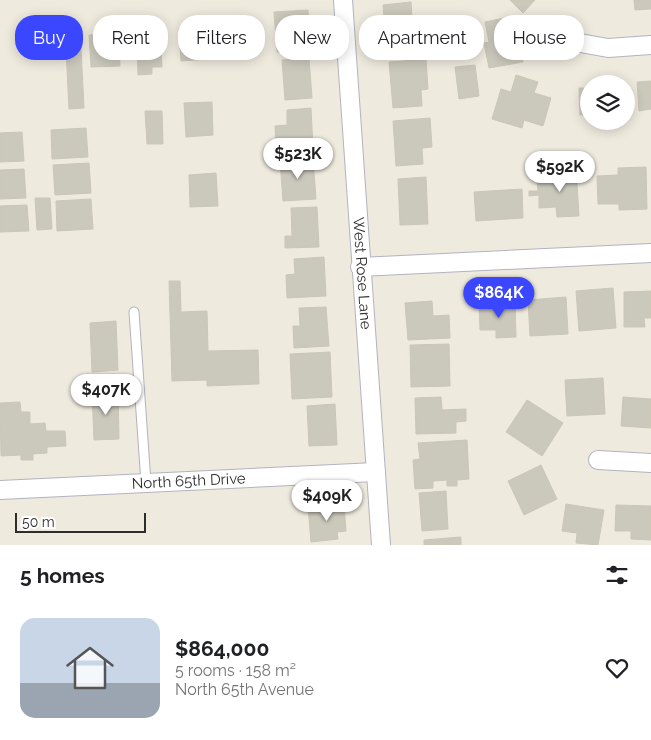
<!DOCTYPE html>
<meta charset="utf-8">
<style>
body{margin:0;font-family:Raleway,sans-serif;background:#f2f2f2;color:#202124;height:100vh;display:flex;flex-direction:column;font-size:19px;white-space:nowrap}
*{box-sizing:border-box;margin:0}
p{font-size:16px;color:#757577}
.icon{flex:none;width:28px;height:28px;fill:none;stroke:currentColor;stroke-width:2;stroke-linecap:round;stroke-linejoin:round}
.map{position:relative;height:545px;overflow:hidden}
.panel{display:flex;flex-direction:column;background:#fff;flex:1}
.panel>*{flex:none}
.top-card{position:absolute;left:15px;top:15px;width:621px;height:45px;display:flex;gap:10px}
.tools{position:absolute;left:580px;top:75px;display:grid;gap:10px}
.tools a{display:grid;place-items:center;width:55px;height:55px;border-radius:50%;background:#fff;box-shadow:0 2px 12px #0003;font-size:25px}
.scale{position:absolute;left:15px;bottom:12px;width:131px;box-sizing:border-box;padding-left:5px;border:2px solid #2d2d2d;border-top:0;font-size:14px;line-height:18px;white-space:nowrap;color:#2d2d2d;-webkit-text-stroke:4px #fff;paint-order:stroke}
.price{position:absolute;translate:-50% -42px;padding:0 11px;border-radius:18px;background:#fff;color:#222;font-size:16px;line-height:32px;filter:drop-shadow(0 1px 2px #0008)}
.price::after{content:'';position:absolute;left:50%;top:30px;width:15px;height:11px;margin-left:-8px;background:inherit;clip-path:polygon(0 0,100% 0,50% 100%)}
.price.active{background:#3b47ff;color:#fff}
ul{padding:0;list-style:none}
li{display:flex;align-items:center;gap:15px;height:125px;padding:0 20px}
li+li{border-top:1px solid #e0e0e0}
li span{display:grid;place-items:center;flex:none;width:140px;height:100px;border-radius:15px;color:#555}
li>.icon{margin-inline-start:auto}
span .icon{width:60px;height:60px;fill:#fffc;stroke-width:1}
li b{font-size:21px}
h2{display:flex;justify-content:space-between;align-items:center;height:60px;padding:0 20px;font-size:21px}
.pill{padding:0 18px;border-radius:20px;background:#fff;box-shadow:0 2px 12px #0003;font-size:18px;line-height:45px}
.pill.active{background:#3b47ff;color:#fff}
.map>svg:first-child{display:block}
.building{fill:#cbc8bc;stroke:#cbc7b7}
.lines{fill:none;stroke-linecap:round;stroke-linejoin:round}
.service-casing{stroke:#b2b3c1;stroke-width:11}
.minor-casing{stroke:#b2b3c1;stroke-width:20}
.service{stroke:#fff;stroke-width:9}
.minor{stroke:#fff;stroke-width:18}
.labels{text-anchor:middle;dominant-baseline:central;stroke-width:5;stroke-linejoin:round;paint-order:stroke}
.street-label{font-size:15px;fill:#2d2d2d;stroke:#fff}
</style>
<div class="map">
<svg width="651" height="545" viewBox="0 0 651 545">
<rect width="100%" height="100%" fill="#efeade"/>
<!-- building -->
<path class="building" d="M 510,0 L 535,0 L 523,13 Z
M 634,0 L 651,0 L 651,9 L 635,10 Z
M 411,2 L 414,49 L 387,51 L 383,5 Z
M 308,10 L 310,51 L 277,52 L 274,12 Z
M 514,16 L 523,62 L 489,68 L 484,43 L 489,42 L 485,22 Z
M 207,26 L 209,59 L 181,61 L 179,28 Z
M 80,28 L 84,108 L 69,109 L 65,29 Z
M 119,34 L 120,66 L 91,67 L 89,35 Z
M 160,35 L 162,67 L 152,67 L 152,74 L 138,75 L 137,36 Z
M 309,58 L 312,98 L 285,100 L 282,60 Z
M 426,59 L 428,89 L 421,90 L 422,106 L 393,108 L 389,62 Z
M 475,65 L 479,96 L 459,99 L 455,67 Z
M 516,75 L 538,82 L 534,93 L 551,98 L 543,126 L 524,120 L 522,128 L 492,119 L 501,89 L 511,92 Z
M 651,81 L 651,109 L 639,111 L 637,82 Z
M 579,88 L 589,88 L 589,114 L 580,115 Z
M 212,102 L 213,135 L 186,137 L 184,103 Z
M 311,108 L 313,148 L 276,150 L 275,126 L 287,125 L 287,110 Z
M 145,111 L 162,111 L 163,144 L 147,144 Z
M 430,118 L 432,147 L 422,148 L 423,164 L 396,166 L 393,121 Z
M 86,128 L 88,157 L 52,159 L 51,130 Z
M 22,132 L 24,161 L 0,162 L 0,133 Z
M 313,158 L 316,199 L 283,201 L 280,160 Z
M 89,163 L 91,193 L 55,195 L 53,165 Z
M 646,167 L 647,209 L 619,210 L 619,204 L 598,204 L 597,176 L 618,175 L 618,168 Z
M 576,168 L 579,216 L 557,217 L 556,207 L 539,208 L 539,195 L 529,196 L 529,191 L 538,191 L 537,180 L 554,178 L 554,169 Z
M 24,169 L 26,198 L 0,199 L 0,170 Z
M 216,173 L 218,206 L 190,207 L 189,175 Z
M 426,177 L 428,224 L 400,225 L 398,179 Z
M 522,189 L 523,218 L 476,221 L 474,192 Z
M 35,198 L 50,198 L 52,229 L 37,230 Z
M 91,199 L 93,229 L 57,231 L 56,201 Z
M 27,205 L 29,231 L 0,232 L 0,206 Z
M 317,207 L 319,247 L 285,248 L 285,236 L 292,236 L 291,208 Z
M 324,257 L 326,296 L 287,298 L 286,275 L 295,274 L 294,259 Z
M 169,281 L 180,281 L 181,312 L 207,311 L 208,351 L 258,350 L 259,384 L 207,386 L 207,380 L 172,381 Z
M 613,288 L 616,328 L 579,331 L 576,291 Z
M 651,291 L 651,318 L 644,318 L 645,327 L 624,327 L 624,292 Z
M 566,297 L 568,334 L 530,336 L 528,300 Z
M 432,301 L 433,316 L 449,315 L 450,338 L 408,340 L 405,303 Z
M 515,302 L 516,337 L 496,338 L 496,330 L 480,330 L 479,303 Z
M 326,307 L 329,346 L 294,348 L 293,326 L 300,326 L 299,308 Z
M 116,321 L 118,370 L 92,372 L 90,323 Z
M 449,344 L 450,386 L 411,387 L 410,345 Z
M 330,352 L 332,397 L 292,399 L 290,354 Z
M 603,378 L 605,414 L 567,416 L 565,380 Z
M 118,391 L 119,439 L 94,440 L 92,393 Z
M 441,397 L 442,410 L 466,409 L 466,421 L 456,422 L 456,433 L 416,434 L 415,398 Z
M 623,397 L 651,399 L 651,428 L 621,426 Z
M 527,400 L 563,423 L 542,456 L 506,432 Z
M 20,402 L 21,412 L 30,412 L 30,424 L 45,423 L 46,431 L 65,431 L 66,446 L 47,447 L 47,453 L 33,454 L 33,460 L 21,460 L 21,455 L 1,456 L 0,403 Z
M 335,404 L 337,445 L 309,446 L 307,406 Z
M 467,440 L 469,479 L 457,480 L 457,486 L 447,486 L 447,480 L 433,481 L 433,488 L 415,489 L 413,460 L 420,459 L 418,443 Z
M 541,465 L 557,499 L 524,515 L 508,481 Z
M 446,491 L 448,529 L 422,531 L 419,493 Z
M 344,504 L 346,531 L 337,532 L 338,539 L 311,542 L 308,507 Z
M 566,504 L 604,510 L 598,545 L 576,543 L 577,533 L 562,531 Z
M 616,505 L 651,506 L 651,540 L 631,539 L 631,531 L 615,531 Z
M 461,537 L 461,545 L 424,545 L 424,540 Z"/>
<g class="lines">
<defs>
<path id="service" d="M 134,312 L 146,483"/>
<g id="minor">
<path id="s1" d="M 343,0 L 381,545"/>
<path d="M 569,41 L 608,48 L 651,45"/>
<path d="M 360,267 L 651,253"/>
<path d="M 598,460 L 651,463"/>
<path id="s2" d="M 0,490 L 376,472"/>
</g>
</defs>
<!-- service casing -->
<use href="#service" class="service-casing"/>
<!-- minor casing -->
<use href="#minor" class="minor-casing"/>
<!-- service -->
<use href="#service" class="service"/>
<!-- minor -->
<use href="#minor" class="minor"/>
</g>
<g class="labels">
<!-- street labels -->
<g class="street-label">
<text stroke="none"><textPath href="#s1" startOffset="274">West Rose Lane</textPath></text>
<text stroke="none"><textPath href="#s2" startOffset="189">North 65th Drive</textPath></text>
</g>
</g>
</svg>
<div class="tools">
<a><svg class="icon" aria-label="layers" viewBox="0 0 24 24"><path d="M12 4l9 5-9 5-9-5zM3 14l9 5 9-5"/></svg></a>
</div>
<div class="scale">50 m</div>
<b class="price" style="left:298px;top:180px">$523K</b>
<b class="price" style="left:560px;top:193px">$592K</b>
<b class="price active" style="left:499px;top:319px">$864K</b>
<b class="price" style="left:106px;top:416px">$407K</b>
<b class="price" style="left:327px;top:522px">$409K</b>
<div class="top-card">
<a class="pill active">Buy</a>
<a class="pill">Rent</a>
<a class="pill">Filters</a>
<a class="pill">New</a>
<a class="pill">Apartment</a>
<a class="pill">House</a>
</div>
</div>
<section class="panel">
<h2>5 homes<svg class="icon" aria-label="filters" viewBox="0 0 24 24"><path d="M4 7h16M4 17h16"/><circle cx="9" cy="7" r="2"/><circle cx="15" cy="17" r="2"/></svg></h2>
<ul>
<li><span style="background:linear-gradient(#c9d6e8 65%,#9aa5b1 0)"><svg class="icon" aria-label="home" viewBox="0 0 24 24"><path d="M3 11l9-7 9 7M6 9v11h12V9"/></svg></span><div><b>$864,000</b><p>5 rooms · 158 m²</p><p>North 65th Avenue</p></div><svg class="icon" aria-label="heart" viewBox="0 0 24 24"><path d="M12 20l-8-8c-3-5 5-10 8-4 3-6 11-1 8 4z"/></svg></li>
</ul>
</section>
